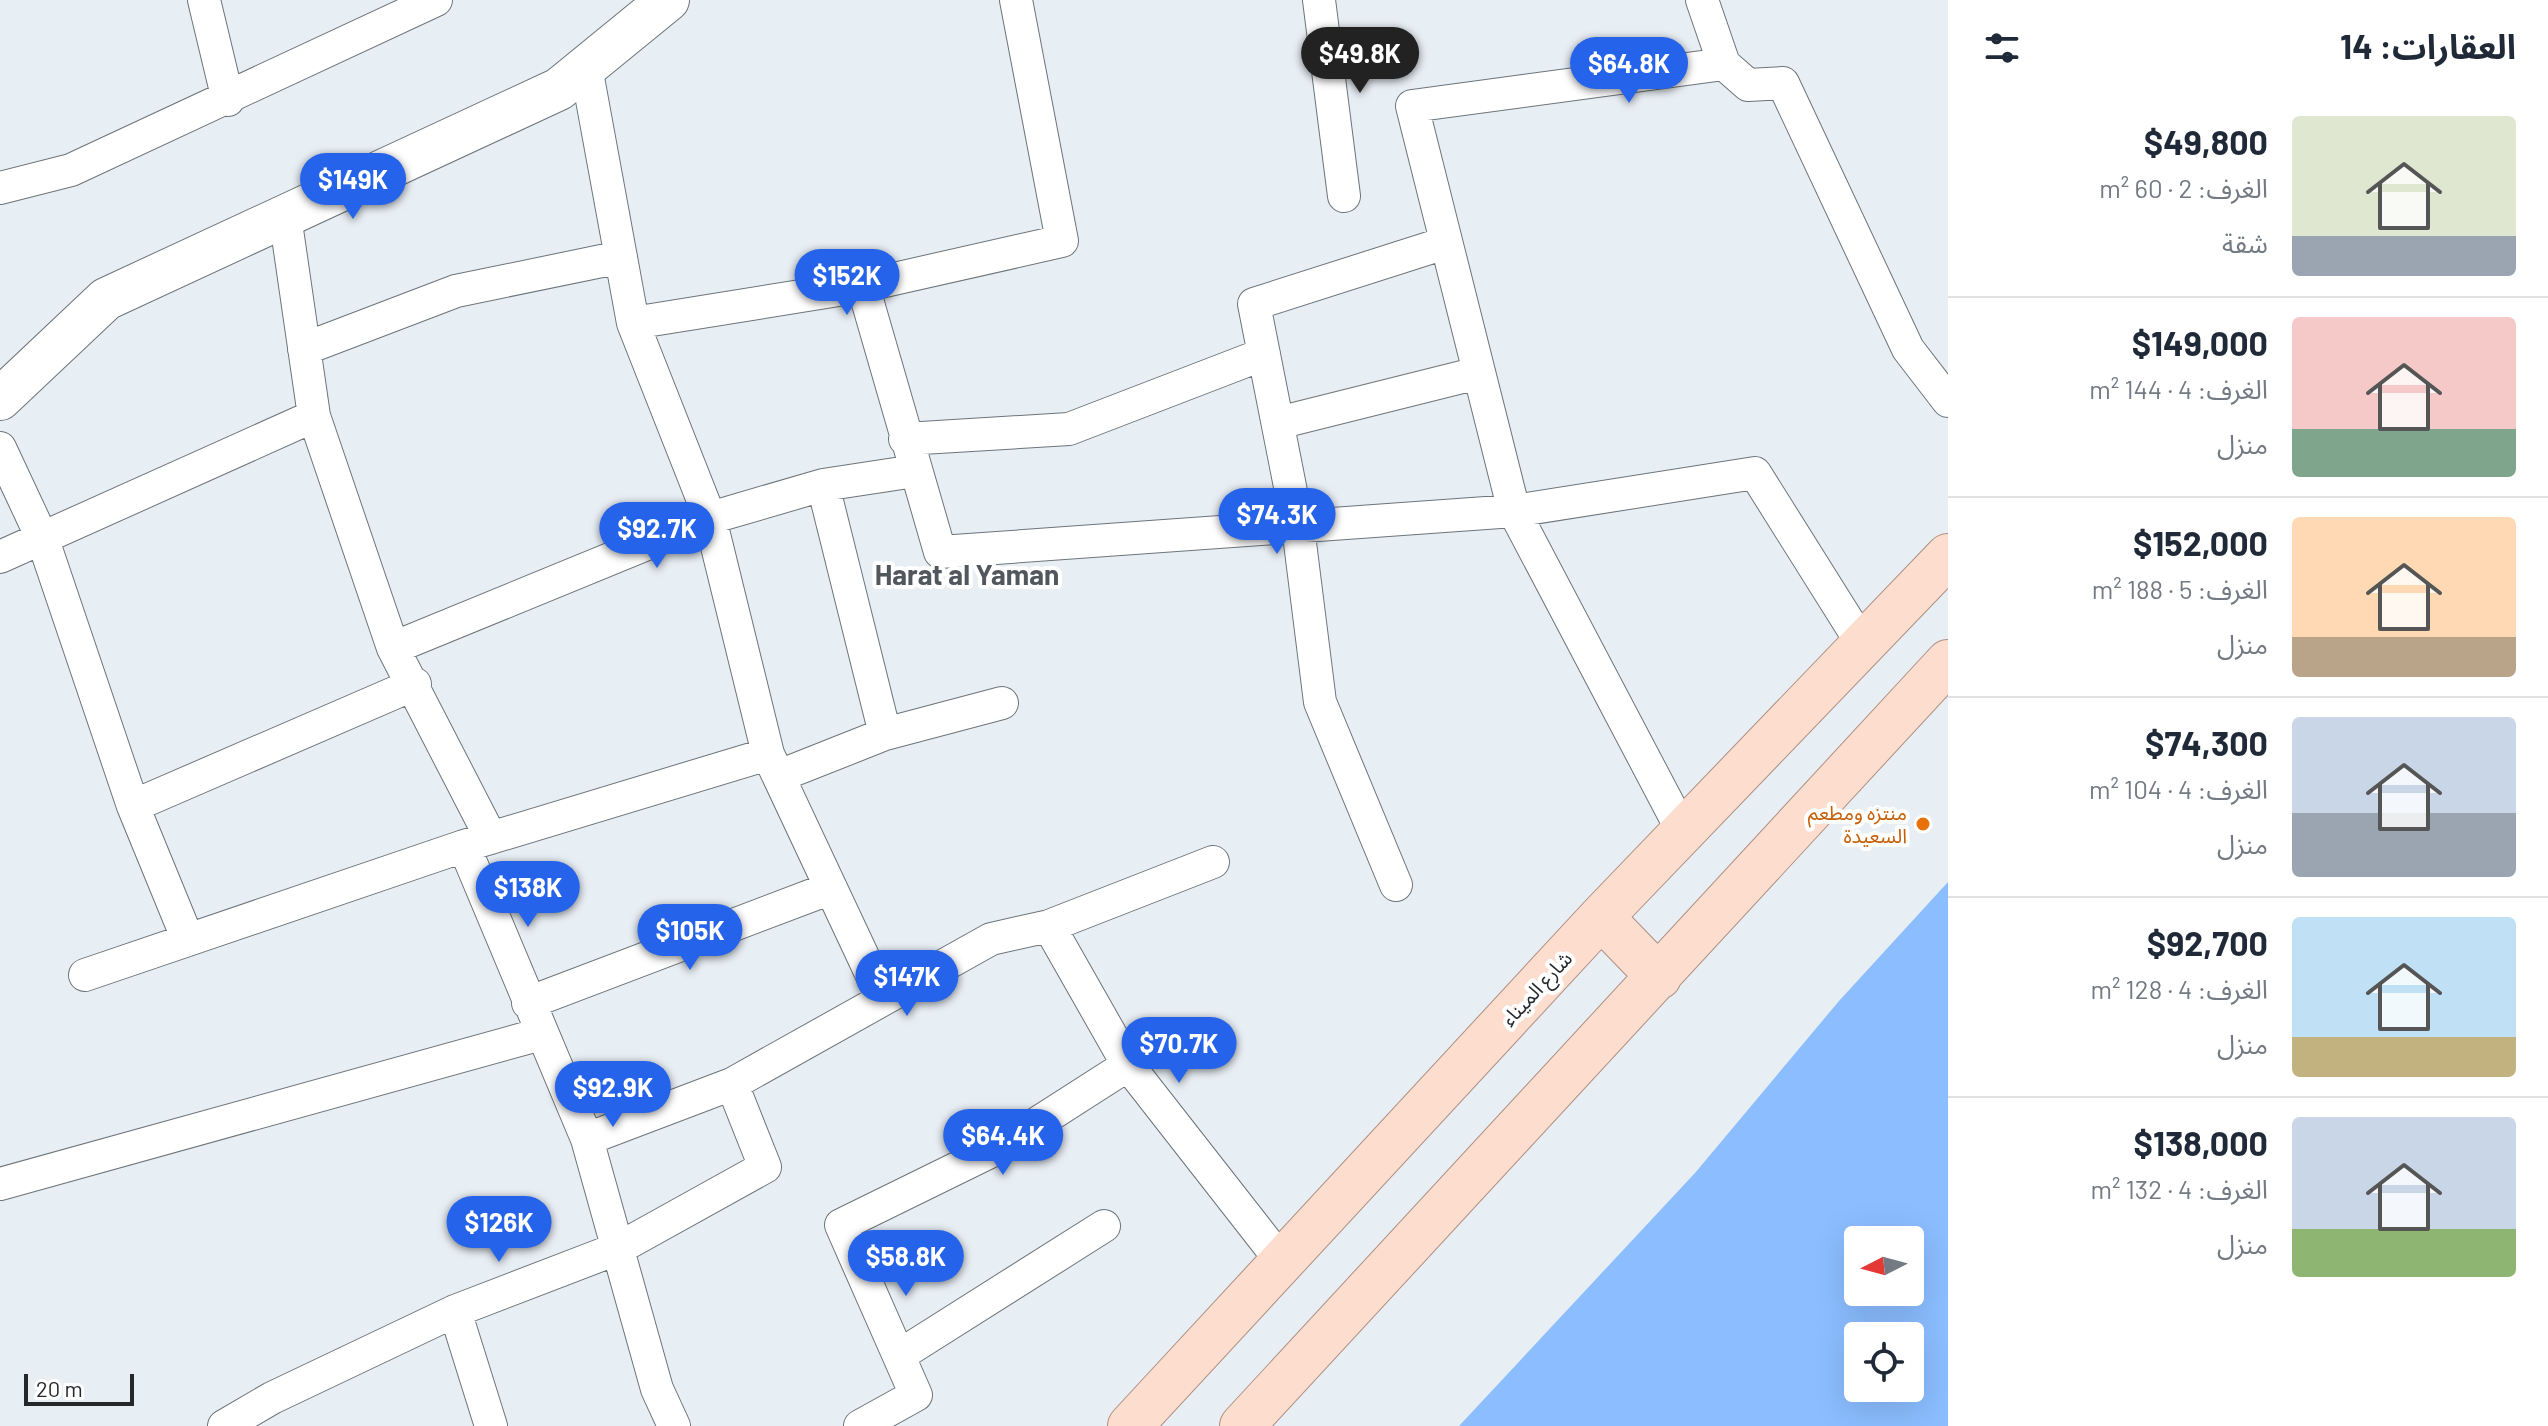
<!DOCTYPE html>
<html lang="ar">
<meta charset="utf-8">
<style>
body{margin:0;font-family:Barlow,"Noto Sans Arabic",sans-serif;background:#f2f2f3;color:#1f2937;direction:rtl;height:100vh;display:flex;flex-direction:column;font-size:30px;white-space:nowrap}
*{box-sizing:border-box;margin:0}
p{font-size:26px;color:#747a83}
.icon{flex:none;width:44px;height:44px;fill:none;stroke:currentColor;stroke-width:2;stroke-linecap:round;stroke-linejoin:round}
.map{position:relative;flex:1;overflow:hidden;direction:ltr}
.details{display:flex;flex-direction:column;background:#fff;width:600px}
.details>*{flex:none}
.needle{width:52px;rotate:264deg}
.tools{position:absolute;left:1844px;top:1226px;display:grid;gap:16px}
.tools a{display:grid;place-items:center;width:80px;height:80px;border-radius:8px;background:#fff;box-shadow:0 8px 32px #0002;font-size:40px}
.scale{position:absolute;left:24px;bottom:20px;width:110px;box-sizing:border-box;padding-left:8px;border:4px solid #25282b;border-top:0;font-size:22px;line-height:28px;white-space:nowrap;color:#25282b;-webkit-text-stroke:6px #fff;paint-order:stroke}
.price{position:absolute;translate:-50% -68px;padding:0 18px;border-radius:28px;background:#2563eb;color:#fff;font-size:26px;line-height:52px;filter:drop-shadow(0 2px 4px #0008)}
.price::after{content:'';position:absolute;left:50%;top:48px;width:24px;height:18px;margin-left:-12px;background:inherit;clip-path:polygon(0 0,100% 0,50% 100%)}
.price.on{background:#222;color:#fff}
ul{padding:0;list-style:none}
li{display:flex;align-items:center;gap:24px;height:200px;padding:0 32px}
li+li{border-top:2px solid #e0e1e3}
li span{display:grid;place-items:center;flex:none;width:224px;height:160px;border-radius:8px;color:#555}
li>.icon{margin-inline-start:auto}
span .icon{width:96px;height:96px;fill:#fffc;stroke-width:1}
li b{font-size:34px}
h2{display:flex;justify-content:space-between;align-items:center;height:96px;padding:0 32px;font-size:34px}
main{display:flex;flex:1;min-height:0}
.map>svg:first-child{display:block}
.water{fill:#8bbdff;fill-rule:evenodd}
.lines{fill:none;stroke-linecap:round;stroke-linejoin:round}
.minor-casing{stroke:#6d747a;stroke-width:34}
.tertiary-casing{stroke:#6d747a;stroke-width:44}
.primary-casing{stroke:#af8f80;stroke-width:46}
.minor{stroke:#fff;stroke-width:32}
.tertiary{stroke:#fff;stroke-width:42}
.primary{stroke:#fcddce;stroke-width:44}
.food-dot{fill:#e8710a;stroke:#fff;stroke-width:3}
.labels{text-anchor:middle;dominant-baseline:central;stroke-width:8;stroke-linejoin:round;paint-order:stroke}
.food-label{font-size:20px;fill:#c56008;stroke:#fff;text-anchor:end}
.street-label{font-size:20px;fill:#25282b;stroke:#fff}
.district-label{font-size:28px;font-weight:bold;fill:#51575d;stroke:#fff}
</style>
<main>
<section class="details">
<h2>العقارات: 14<svg class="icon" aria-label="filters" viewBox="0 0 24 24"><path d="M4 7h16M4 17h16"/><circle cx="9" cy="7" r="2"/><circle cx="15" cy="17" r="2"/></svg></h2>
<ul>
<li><span style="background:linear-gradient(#dfe7d0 75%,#9aa5b1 0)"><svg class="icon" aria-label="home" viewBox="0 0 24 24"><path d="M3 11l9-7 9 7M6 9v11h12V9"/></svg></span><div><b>$49,800</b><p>الغرف: 2 · 60 m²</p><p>شقة</p></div></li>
<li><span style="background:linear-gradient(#f6c9c9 70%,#7fa58c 0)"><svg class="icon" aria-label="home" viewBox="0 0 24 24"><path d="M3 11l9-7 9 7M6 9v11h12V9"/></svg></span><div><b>$149,000</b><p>الغرف: 4 · 144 m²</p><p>منزل</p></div></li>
<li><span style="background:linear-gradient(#ffd9b3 75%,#b9a48a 0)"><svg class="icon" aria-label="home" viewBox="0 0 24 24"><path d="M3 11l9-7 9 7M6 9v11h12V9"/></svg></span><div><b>$152,000</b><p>الغرف: 5 · 188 m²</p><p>منزل</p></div></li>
<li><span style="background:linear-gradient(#c9d6e8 60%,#9aa5b1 0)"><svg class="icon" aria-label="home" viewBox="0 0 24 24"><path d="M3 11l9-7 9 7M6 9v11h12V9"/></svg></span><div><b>$74,300</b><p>الغرف: 4 · 104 m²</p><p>منزل</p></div></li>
<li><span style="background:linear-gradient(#bfe0f5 75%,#c2b280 0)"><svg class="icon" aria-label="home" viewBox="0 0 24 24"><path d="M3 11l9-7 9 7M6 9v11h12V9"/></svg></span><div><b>$92,700</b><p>الغرف: 4 · 128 m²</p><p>منزل</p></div></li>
<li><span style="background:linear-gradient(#c9d6e8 70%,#8fb573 0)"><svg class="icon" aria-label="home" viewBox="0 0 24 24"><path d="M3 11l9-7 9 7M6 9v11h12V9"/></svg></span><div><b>$138,000</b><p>الغرف: 4 · 132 m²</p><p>منزل</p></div></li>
</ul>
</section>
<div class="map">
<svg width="1948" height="1426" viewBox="0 0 1948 1426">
<rect width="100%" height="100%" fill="#e7eef4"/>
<!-- water -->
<path class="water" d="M 1948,882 L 1948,1426 L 1459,1426 L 1695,1173 L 1839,1001 ZM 1858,1240 L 1910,1240 L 1910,1292 L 1858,1292 ZM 1858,1336 L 1910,1336 L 1910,1388 L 1858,1388 Z"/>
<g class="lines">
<defs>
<path id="minor" d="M 204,0 L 228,100
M 1319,0 L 1344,196
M 1724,64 L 1748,85 L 1783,83 L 1908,349 L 1948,401
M 586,67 L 633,323 L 863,286 L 1062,241 L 1016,0
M 0,188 L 71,170 L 436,0
M 285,216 L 314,416 L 393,648 L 491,838
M 863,286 L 940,552 L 1514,511 L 1755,473 L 1863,645
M 633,323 L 710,518 L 768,754 L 883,999
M 304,349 L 456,291 L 621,257
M 1278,423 L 1478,373
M 905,439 L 1069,429 L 1264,354
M 0,448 L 43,540 L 133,806 L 188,940
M 823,485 L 885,734
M 0,557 L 314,416
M 393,648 L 710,518 L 823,485 L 915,471
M 779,776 L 885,734 L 1002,703
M 133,806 L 415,684
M 1683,832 L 1514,511 L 1412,106 L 1724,64 L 1702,0
M 464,846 L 587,1139 L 657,1389 L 674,1426
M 1396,885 L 1320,702 L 1298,527 L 1254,304 L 1445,243
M 1049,926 L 1128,1065 L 1282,1262
M 85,975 L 464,846 L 768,754
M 528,1003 L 831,888
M 587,1139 L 732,1084 L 991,939 L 1049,926 L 1213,862
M 0,1184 L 541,1034
M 455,1311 L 491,1426
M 900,1355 L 1104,1226
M 224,1426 L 272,1398 L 455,1311 L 619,1248 L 765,1167 L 732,1084
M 860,1426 L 916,1395 L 841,1225 L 1000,1147 L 1128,1065"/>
<path id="tertiary" d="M 0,399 L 106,299 L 559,89 L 668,0"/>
<path id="primary" d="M 1601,917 L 1659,977
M 1130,1426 L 1601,917 L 1948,556
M 1242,1426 L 1948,662"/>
</defs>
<!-- minor casing -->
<use href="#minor" class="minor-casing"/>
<!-- tertiary casing -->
<use href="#tertiary" class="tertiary-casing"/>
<!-- primary casing -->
<use href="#primary" class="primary-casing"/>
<!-- minor -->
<use href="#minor" class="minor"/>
<!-- tertiary -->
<use href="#tertiary" class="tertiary"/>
<!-- primary -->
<use href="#primary" class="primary"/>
</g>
<!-- markers -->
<circle class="food-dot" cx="1923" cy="824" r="8"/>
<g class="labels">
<!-- food labels -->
<g class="food-label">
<text x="1907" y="812">منتزه ومطعم<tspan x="1907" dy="23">السعيدة</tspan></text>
</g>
<!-- street labels -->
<g class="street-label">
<text transform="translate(1536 988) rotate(-47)">شارع الميناء</text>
</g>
<!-- district labels -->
<g class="district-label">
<text x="967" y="574">Harat al Yaman</text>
</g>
</g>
</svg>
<div class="tools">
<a><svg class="needle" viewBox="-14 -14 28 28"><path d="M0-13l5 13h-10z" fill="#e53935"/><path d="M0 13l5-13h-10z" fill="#747a83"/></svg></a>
<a><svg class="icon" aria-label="locate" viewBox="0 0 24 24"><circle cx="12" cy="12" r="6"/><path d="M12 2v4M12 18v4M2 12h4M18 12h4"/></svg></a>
</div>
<div class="scale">20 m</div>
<b class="price on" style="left:1360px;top:95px">$49.8K</b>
<b class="price" style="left:1629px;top:105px">$64.8K</b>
<b class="price" style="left:353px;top:221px">$149K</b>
<b class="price" style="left:847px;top:317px">$152K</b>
<b class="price" style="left:1277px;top:556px">$74.3K</b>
<b class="price" style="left:657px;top:570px">$92.7K</b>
<b class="price" style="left:528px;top:929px">$138K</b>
<b class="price" style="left:690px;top:972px">$105K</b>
<b class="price" style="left:907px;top:1018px">$147K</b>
<b class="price" style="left:1179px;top:1085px">$70.7K</b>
<b class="price" style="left:613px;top:1129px">$92.9K</b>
<b class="price" style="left:1003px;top:1177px">$64.4K</b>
<b class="price" style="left:499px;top:1264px">$126K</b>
<b class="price" style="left:906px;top:1298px">$58.8K</b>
</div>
</main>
